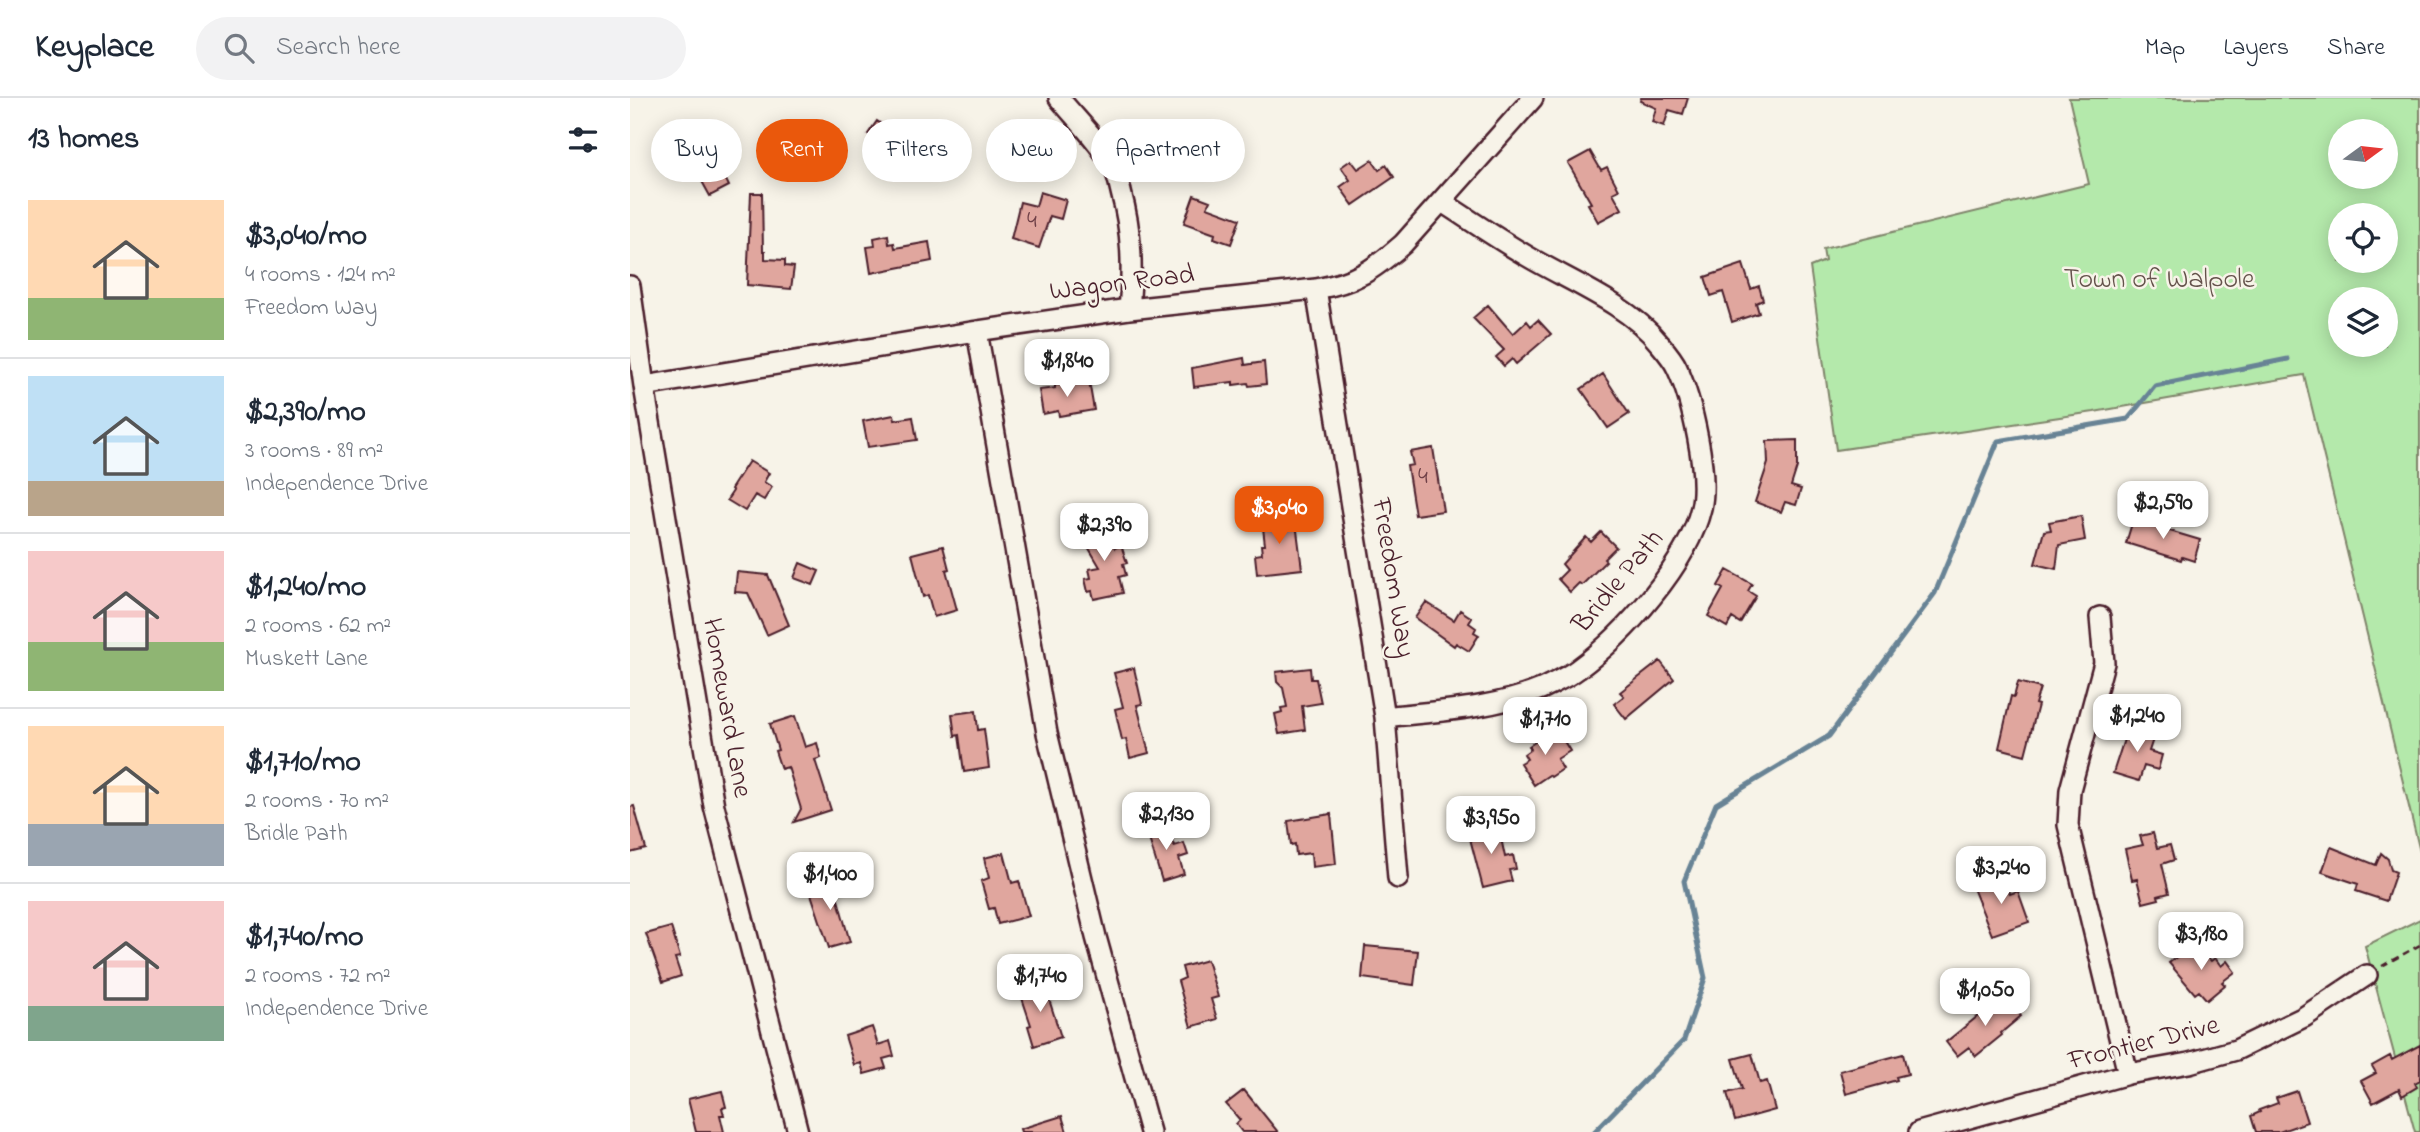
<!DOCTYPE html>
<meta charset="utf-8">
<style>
body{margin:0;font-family:"Indie Flower",sans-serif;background:#f2f2f3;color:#1f2937;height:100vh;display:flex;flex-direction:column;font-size:26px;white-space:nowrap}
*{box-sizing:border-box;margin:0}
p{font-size:23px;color:#747a83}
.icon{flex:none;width:38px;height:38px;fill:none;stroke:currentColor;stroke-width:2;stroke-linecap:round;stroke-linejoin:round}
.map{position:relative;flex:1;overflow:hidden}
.panel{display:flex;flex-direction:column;background:#fff;width:630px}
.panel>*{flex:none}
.top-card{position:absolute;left:21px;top:21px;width:665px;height:63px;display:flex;gap:14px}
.needle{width:46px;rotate:75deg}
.tools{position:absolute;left:1698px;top:21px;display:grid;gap:14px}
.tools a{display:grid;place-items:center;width:70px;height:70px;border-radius:50%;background:#fff;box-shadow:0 4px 18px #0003;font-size:35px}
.price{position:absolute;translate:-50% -60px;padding:0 16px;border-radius:14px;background:#fff;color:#222;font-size:23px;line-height:46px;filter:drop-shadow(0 2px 4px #0008)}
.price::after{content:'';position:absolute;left:50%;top:42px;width:21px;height:16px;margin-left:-10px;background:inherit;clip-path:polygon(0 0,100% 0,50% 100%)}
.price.current{background:#ea580c;color:#fff}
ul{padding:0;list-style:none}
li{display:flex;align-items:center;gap:21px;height:175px;padding:0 28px}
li+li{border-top:2px solid #e0e1e3}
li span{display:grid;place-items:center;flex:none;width:196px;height:140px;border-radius:0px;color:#555}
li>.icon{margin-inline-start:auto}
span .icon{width:84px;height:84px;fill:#fffc;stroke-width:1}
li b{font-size:30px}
h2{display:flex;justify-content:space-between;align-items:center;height:84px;padding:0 28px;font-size:30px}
.pill{padding:0 24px;border-radius:32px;background:#fff;box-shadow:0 4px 18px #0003;font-size:24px;line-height:63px}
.pill.current{background:#ea580c;color:#fff}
header{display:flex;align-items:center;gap:42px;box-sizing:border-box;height:98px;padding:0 35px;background:#fff;border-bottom:2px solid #e0e1e3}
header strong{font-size:33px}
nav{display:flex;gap:38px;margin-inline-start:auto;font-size:24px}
.search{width:490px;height:63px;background:#f2f2f3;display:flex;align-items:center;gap:18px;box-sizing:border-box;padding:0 24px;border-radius:38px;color:#747a83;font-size:26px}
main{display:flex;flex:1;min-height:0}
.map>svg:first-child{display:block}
.green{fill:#b4e9ab;stroke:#7f846b;stroke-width:2;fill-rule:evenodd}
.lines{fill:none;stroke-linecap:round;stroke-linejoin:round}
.stream{stroke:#678395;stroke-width:5}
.building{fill:#e0a69e;stroke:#4a1f2b;stroke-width:2}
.minor-casing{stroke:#4a1f2b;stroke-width:24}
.path{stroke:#4a1f2b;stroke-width:2.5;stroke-dasharray:7 5;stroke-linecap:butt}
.minor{stroke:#f7f3e8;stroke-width:19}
.labels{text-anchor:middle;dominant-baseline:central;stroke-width:5;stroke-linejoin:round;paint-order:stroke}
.number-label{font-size:24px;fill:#704148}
.park-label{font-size:28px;fill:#64524b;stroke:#f7f3e8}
.street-label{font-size:28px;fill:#4a1f2b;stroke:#f7f3e8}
</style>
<header>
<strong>Keyplace</strong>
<div class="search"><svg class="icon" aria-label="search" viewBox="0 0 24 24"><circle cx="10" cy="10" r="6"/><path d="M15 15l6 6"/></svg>Search here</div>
<nav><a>Map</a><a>Layers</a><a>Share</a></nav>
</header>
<main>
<section class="panel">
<h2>13 homes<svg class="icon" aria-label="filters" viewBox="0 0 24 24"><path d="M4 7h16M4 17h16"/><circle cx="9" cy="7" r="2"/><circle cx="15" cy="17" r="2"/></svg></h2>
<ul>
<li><span style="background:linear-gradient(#ffd9b3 70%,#8fb573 0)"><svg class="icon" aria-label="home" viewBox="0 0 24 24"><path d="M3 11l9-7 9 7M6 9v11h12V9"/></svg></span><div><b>$3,040/mo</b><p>4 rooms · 124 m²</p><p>Freedom Way</p></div></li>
<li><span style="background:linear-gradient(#bfe0f5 75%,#b9a48a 0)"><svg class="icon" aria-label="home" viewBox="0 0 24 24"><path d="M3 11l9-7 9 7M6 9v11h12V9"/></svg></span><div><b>$2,390/mo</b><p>3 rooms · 89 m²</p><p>Independence Drive</p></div></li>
<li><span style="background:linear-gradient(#f6c9c9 65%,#8fb573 0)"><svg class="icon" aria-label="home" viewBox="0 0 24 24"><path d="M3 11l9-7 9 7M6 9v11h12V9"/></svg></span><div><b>$1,240/mo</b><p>2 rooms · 62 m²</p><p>Muskett Lane</p></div></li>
<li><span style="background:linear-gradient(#ffd9b3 70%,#9aa5b1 0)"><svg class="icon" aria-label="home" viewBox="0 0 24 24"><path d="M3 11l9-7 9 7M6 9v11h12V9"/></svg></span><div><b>$1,710/mo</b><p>2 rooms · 70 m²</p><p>Bridle Path</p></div></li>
<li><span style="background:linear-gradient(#f6c9c9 75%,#7fa58c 0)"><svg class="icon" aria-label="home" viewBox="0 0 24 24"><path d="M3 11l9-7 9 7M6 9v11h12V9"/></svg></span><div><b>$1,740/mo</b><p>2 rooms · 72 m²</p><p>Independence Drive</p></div></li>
</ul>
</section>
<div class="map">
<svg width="1790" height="1034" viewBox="0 0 1790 1034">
<rect width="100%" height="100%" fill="#f7f3e8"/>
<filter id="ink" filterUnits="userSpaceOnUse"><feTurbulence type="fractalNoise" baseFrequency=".0143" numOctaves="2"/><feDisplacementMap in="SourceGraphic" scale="14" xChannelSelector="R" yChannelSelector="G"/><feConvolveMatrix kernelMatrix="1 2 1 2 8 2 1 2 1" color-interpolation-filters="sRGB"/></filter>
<g filter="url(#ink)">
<!-- green -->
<path class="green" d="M 1439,0 L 1790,0 L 1790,754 L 1674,277 L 1464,314 L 1206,352 L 1180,169 L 1195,163 L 1193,151 L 1459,86 ZM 1710,33 L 1755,33 L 1755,79 L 1710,79 ZM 1755,117 L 1755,163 L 1710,163 L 1710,117 ZM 1755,201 L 1755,247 L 1710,247 L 1710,201 Z
M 1790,821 L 1790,1034 L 1785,1034 L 1735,848 Z"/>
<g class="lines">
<!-- stream -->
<path class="stream" d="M 964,1034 L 1054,942 L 1075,880 L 1054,783 L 1086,706 L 1199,638 L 1305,495 L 1368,343 L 1498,321 L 1525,288 L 1658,261"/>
</g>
<!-- building -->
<path class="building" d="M 1011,0 L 1058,0 L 1053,16 L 1039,12 L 1034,28 L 1022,24 L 1026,10 L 1010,3 Z
M 247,23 L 263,34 L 254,47 L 238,36 Z
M 76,41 L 99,88 L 80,98 L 63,67 L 66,65 L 59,51 Z
M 960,53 L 971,72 L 977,69 L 989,92 L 983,95 L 992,111 L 968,124 L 958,106 L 961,105 L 938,65 Z
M 721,62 L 728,71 L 742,62 L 749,72 L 756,67 L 764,79 L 723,107 L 710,89 L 720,82 L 711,69 Z
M 410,94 L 436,102 L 431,121 L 420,118 L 409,150 L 381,141 L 390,104 L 406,108 Z
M 121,95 L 132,95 L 133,153 L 135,153 L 135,161 L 155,162 L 155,168 L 164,169 L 161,191 L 117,187 Z
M 564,97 L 580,103 L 577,109 L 610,121 L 601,146 L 584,140 L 585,136 L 554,125 Z
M 258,137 L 259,146 L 264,145 L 265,150 L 299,144 L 302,163 L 241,175 L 237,149 L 245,148 L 244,140 Z
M 1113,166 L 1121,191 L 1129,188 L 1133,202 L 1126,205 L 1129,215 L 1102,224 L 1093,194 L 1081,198 L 1075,179 Z
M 858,207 L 883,236 L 897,223 L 901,228 L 908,222 L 921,236 L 886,266 L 882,261 L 874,268 L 866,259 L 874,252 L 843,220 Z
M 614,260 L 615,267 L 634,264 L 636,286 L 619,288 L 618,285 L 603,287 L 603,284 L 564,289 L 562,270 Z
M 973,276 L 999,316 L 978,330 L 951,291 Z
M 459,283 L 464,312 L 429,318 L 428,313 L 413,316 L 409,292 L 425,290 L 425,287 Z
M 264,317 L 265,322 L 283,319 L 287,342 L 238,349 L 233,323 Z
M 1167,342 L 1167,369 L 1161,388 L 1171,391 L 1166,407 L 1155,404 L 1151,414 L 1125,404 L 1138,365 L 1137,343 Z
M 803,350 L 813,413 L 785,417 L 777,368 L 783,367 L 780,354 Z
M 119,363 L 139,375 L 134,384 L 142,389 L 134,402 L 125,397 L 115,413 L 97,402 L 103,393 L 101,391 Z
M 665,417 L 672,471 L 627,476 L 625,457 L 632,456 L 631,447 L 635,447 L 632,421 Z
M 1451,418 L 1455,442 L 1429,447 L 1426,471 L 1405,466 L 1414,433 L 1421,432 L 1419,424 Z
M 1503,422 L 1570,442 L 1564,463 L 1552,459 L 1551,462 L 1496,445 Z
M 470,423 L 485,450 L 491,447 L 497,465 L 493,466 L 496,477 L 489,479 L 493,495 L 464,501 L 462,493 L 458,494 L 455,481 L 461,480 L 459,471 L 470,469 L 450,435 Z
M 971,434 L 986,449 L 974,461 L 976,463 L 952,487 L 949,485 L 940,494 L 928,481 L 937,472 L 932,466 L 956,439 L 961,444 Z
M 313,448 L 319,471 L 316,472 L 327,512 L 304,519 L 298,497 L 293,499 L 282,456 Z
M 170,465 L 189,473 L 183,487 L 164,480 Z
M 1097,472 L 1122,486 L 1118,493 L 1126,498 L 1110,525 L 1102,520 L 1097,529 L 1078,518 L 1093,491 L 1088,488 Z
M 107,474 L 138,477 L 159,527 L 137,537 L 118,495 L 105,494 Z
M 796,504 L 824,522 L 830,512 L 842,520 L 839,525 L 846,530 L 844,534 L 849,537 L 839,553 L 826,545 L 824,548 L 785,520 Z
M 1030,563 L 1044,581 L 996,621 L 984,606 L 994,598 L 990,594 Z
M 504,570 L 512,606 L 507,607 L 519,655 L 500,660 L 496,641 L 492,642 L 485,611 L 493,609 L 484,575 Z
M 680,570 L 681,581 L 686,581 L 691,605 L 672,608 L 675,632 L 649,636 L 645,616 L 652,614 L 651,610 L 657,609 L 653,590 L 647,584 L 646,574 Z
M 1388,584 L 1410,590 L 1405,606 L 1408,607 L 1395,657 L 1369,650 L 1381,598 L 1384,599 Z
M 346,613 L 348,632 L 354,631 L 359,670 L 334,674 L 329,637 L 325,638 L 322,616 Z
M 165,618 L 175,649 L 187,645 L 191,660 L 185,662 L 201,712 L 164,724 L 171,711 L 158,669 L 151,671 L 145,653 L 148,652 L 140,626 Z
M 1499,626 L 1525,635 L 1519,653 L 1532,657 L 1528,672 L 1514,668 L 1509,683 L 1483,675 Z
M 926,630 L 940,653 L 927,661 L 933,671 L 921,679 L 919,677 L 904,687 L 890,665 L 897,661 L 894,656 L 901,651 L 899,648 Z
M 4,708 L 16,751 L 0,755 L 0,709 Z
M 701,716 L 706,766 L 682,769 L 681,755 L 666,757 L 665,746 L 661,747 L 658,723 Z
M 537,725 L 544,748 L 554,745 L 558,757 L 549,760 L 554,776 L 532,783 L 516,731 Z
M 868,726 L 875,759 L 883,757 L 886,771 L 879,772 L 882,783 L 853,790 L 838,733 Z
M 1523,735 L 1527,750 L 1540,747 L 1544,762 L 1532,766 L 1539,795 L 1528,798 L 1529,801 L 1513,805 L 1507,781 L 1502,782 L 1495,751 L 1513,747 L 1510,738 Z
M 1701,749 L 1746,767 L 1751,755 L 1758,761 L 1761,772 L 1766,774 L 1756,803 L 1726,793 L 1728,786 L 1692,774 Z
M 374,755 L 382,785 L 389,783 L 399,818 L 368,826 L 364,810 L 359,811 L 351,783 L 359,780 L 354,760 Z
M 201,777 L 220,844 L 199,850 L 181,796 L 188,794 L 184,782 Z
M 1375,779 L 1380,796 L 1388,793 L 1399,824 L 1362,837 L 1343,790 Z
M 41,829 L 50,859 L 45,860 L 51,878 L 33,884 L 16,836 Z
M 1562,847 L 1569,856 L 1572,853 L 1581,863 L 1585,860 L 1591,868 L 1597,863 L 1605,874 L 1592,884 L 1595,887 L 1577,902 L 1569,893 L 1565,896 L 1539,865 Z
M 735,848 L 788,853 L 784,887 L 732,880 Z
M 577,862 L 588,899 L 581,901 L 587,921 L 561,929 L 548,883 L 555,880 L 552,869 Z
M 408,881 L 412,893 L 416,892 L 431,939 L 404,948 L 398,928 L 401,927 L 392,900 L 397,899 L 392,886 Z
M 1374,897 L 1391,918 L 1371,935 L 1372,937 L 1346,958 L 1339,949 L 1327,958 L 1316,944 Z
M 242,929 L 248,947 L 260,943 L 264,958 L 253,961 L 256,970 L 234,976 L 231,965 L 224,967 L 215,938 Z
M 1790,947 L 1790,982 L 1785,985 L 1787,989 L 1772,998 L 1769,991 L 1743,1005 L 1731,983 L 1746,975 L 1742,968 L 1760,958 L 1762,962 Z
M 1122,956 L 1130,985 L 1137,983 L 1145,1012 L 1105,1023 L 1097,995 L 1112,991 L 1103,961 Z
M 1273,956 L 1278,976 L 1266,979 L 1267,982 L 1216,996 L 1210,973 Z
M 614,992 L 648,1034 L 612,1034 L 606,1026 L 610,1022 L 596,1006 Z
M 92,993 L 96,1009 L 92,1010 L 94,1017 L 90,1017 L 94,1034 L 66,1034 L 58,1001 Z
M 1667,993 L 1677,1024 L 1649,1034 L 1626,1034 L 1621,1018 L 1630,1014 L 1629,1012 L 1648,1005 L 1646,1000 Z
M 432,1018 L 437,1034 L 391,1034 L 390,1031 Z"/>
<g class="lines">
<defs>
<path id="minor" d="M 429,0 C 447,22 469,43 483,68 C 487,75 489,85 491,94 C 502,134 503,170 499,211
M 0,188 L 14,288 L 84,708 L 168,1034
M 686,191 L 755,619 L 768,780
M 347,233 L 417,635 L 466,839 L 520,1034
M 14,288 L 347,233 L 499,211 L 686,191 C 726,184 743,172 773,146 L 903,0
M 1470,519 L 1474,565 L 1440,692 L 1438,727 L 1498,976
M 755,619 C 806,613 863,611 911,591 C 923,585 938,579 948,571 C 994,537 1058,466 1071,410 C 1079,376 1062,302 1047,270 C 1043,261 1035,252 1029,245 C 998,206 939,183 897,158 C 868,141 840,122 812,104
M 1289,1034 L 1498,976 L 1559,965 L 1606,952 L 1674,919 L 1737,877"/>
</defs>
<!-- minor casing -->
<use href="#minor" class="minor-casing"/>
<!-- path -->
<path class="path" d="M 1752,868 L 1790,847"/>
<!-- minor -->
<use href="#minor" class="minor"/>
</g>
</g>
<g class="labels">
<!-- number labels -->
<g class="number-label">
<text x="402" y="123">4</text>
<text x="793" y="379">4</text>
</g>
<!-- park labels -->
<g class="park-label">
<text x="1529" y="182">Town of Walpole</text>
</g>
<!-- street labels -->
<g class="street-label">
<text transform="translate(492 186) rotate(-7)">Wagon Road</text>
<text transform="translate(762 480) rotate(81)">Freedom Way</text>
<text transform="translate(989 484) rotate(-50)">Bridle Path</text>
<text transform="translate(96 610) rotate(80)">Homeward Lane</text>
<text transform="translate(1514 946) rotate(-14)">Frontier Drive</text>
</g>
</g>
</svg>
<div class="tools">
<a><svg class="needle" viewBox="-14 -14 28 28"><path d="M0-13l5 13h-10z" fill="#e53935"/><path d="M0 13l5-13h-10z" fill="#747a83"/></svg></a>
<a><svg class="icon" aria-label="locate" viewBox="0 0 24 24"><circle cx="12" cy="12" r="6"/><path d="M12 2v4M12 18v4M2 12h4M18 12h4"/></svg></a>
<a><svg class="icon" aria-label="layers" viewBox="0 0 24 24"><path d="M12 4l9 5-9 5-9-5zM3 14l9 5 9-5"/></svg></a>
</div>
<b class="price" style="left:437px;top:301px">$1,840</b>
<b class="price" style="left:1533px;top:443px">$2,590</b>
<b class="price current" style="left:649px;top:448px">$3,040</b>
<b class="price" style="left:474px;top:465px">$2,390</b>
<b class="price" style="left:1507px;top:656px">$1,240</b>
<b class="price" style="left:915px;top:659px">$1,710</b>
<b class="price" style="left:536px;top:754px">$2,130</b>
<b class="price" style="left:861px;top:758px">$3,950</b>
<b class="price" style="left:1371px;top:808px">$3,240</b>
<b class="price" style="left:200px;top:814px">$1,400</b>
<b class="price" style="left:1571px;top:874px">$3,180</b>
<b class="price" style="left:410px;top:916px">$1,740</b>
<b class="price" style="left:1355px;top:930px">$1,050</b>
<div class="top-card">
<a class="pill">Buy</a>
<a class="pill current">Rent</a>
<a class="pill">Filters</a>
<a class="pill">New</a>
<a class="pill">Apartment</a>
</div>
</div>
</main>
